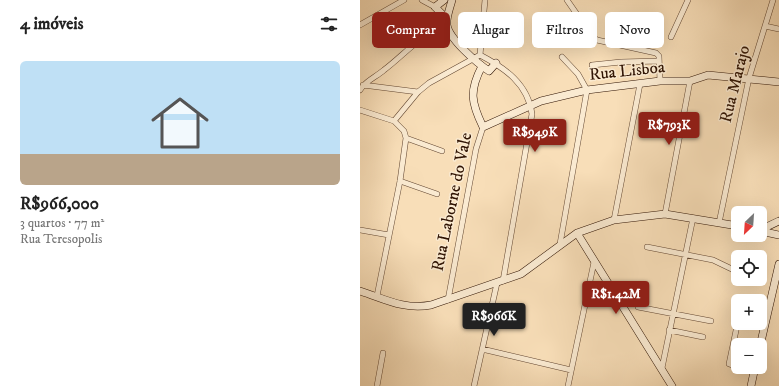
<!DOCTYPE html>
<html lang="pt">
<meta charset="utf-8">
<style>
body{margin:0;font-family:"IM FELL DW Pica",serif;background:#f6f6f6;color:#222;height:100vh;display:flex;flex-direction:column;font-size:15px;white-space:nowrap}
*{box-sizing:border-box;margin:0}
p{font-size:13px;color:#767676}
.icon{flex:none;width:22px;height:22px;fill:none;stroke:currentColor;stroke-width:2;stroke-linecap:round;stroke-linejoin:round}
.map{position:relative;flex:1;overflow:hidden}
.panel{display:flex;flex-direction:column;background:#fff;width:360px}
.panel>*{flex:none}
.banner{position:absolute;left:12px;top:12px;width:347px;height:36px;display:flex;gap:8px}
.needle{width:26px;rotate:205deg}
.buttons{position:absolute;left:371px;top:206px;display:grid;gap:8px}
.buttons a{display:grid;place-items:center;width:36px;height:36px;border-radius:6px;background:#fff;box-shadow:0 4px 16px #0002;font-size:20px}
.price{position:absolute;translate:-50% -34px;padding:0 9px;border-radius:4px;background:#8f2418;color:#fff;font-size:13px;line-height:26px;filter:drop-shadow(0 1px 2px #0008)}
.price::after{content:'';position:absolute;left:50%;top:24px;width:12px;height:9px;margin-left:-6px;background:inherit;clip-path:polygon(0 0,100% 0,50% 100%)}
.price.active{background:#222;color:#fff}
ul{padding:0;list-style:none}
li{display:grid;align-content:center;gap:8px;height:212px;padding:0 20px}
li+li{border-top:1px solid #e0e0e0}
li span{display:grid;place-items:center;height:124px;border-radius:6px;color:#555}
li>.icon{margin-inline-start:auto}
span .icon{width:72px;height:72px;fill:#fffc;stroke-width:1}
li b{font-size:17px}
h2{display:flex;justify-content:space-between;align-items:center;height:48px;padding:0 20px;font-size:17px}
.pill{padding:0 14px;border-radius:6px;background:#fff;box-shadow:0 4px 16px #0002;font-size:14px;line-height:36px}
.pill.active{background:#8f2418;color:#fff}
main{display:flex;flex:1;min-height:0}
.map>svg:first-child{display:block}
.lines{fill:none;stroke-linecap:round;stroke-linejoin:round}
.street-casing{stroke:#624631;stroke-width:6}
.secondary-casing{stroke:#301404;stroke-width:8}
.street{stroke:#faead1;stroke-width:5}
.secondary{stroke:#faead1;stroke-width:7}
.labels{text-anchor:middle;dominant-baseline:central;stroke-width:3;stroke-linejoin:round;paint-order:stroke}
.street-label{font-size:17px;fill:#301404;stroke:#faead1}
</style>
<main>
<section class="panel">
<h2>4 imóveis<svg class="icon" aria-label="filters" viewBox="0 0 24 24"><path d="M4 7h16M4 17h16"/><circle cx="9" cy="7" r="2"/><circle cx="15" cy="17" r="2"/></svg></h2>
<ul>
<li><span style="background:linear-gradient(#bfe0f5 75%,#b9a48a 0)"><svg class="icon" aria-label="home" viewBox="0 0 24 24"><path d="M3 11l9-7 9 7M6 9v11h12V9"/></svg></span><div><b>R$966,000</b><p>3 quartos · 77 m²</p><p>Rua Teresopolis</p></div></li>
</ul>
</section>
<div class="map">
<svg width="419" height="386" viewBox="0 0 419 386">
<rect width="100%" height="100%" fill="#f8deb8"/>
<filter id="stains"><feTurbulence type="fractalNoise" baseFrequency=".005" numOctaves="4"/><feColorMatrix values="0 0 0 0 .2 0 0 0 0 .09 0 0 0 0 .02 0 0 0 .5 -.17"/></filter>
<radialGradient id="worn" r=".72"><stop offset=".6" stop-color="#630" stop-opacity="0"/><stop offset="1" stop-color="#630" stop-opacity=".3"/></radialGradient>
<g class="lines">
<defs>
<path id="street" d="M 62,0 L 75,7
M 207,0 L 232,36 L 237,40 L 296,53 L 299,56 L 300,81
M 0,25 L 44,0
M 405,26 L 419,29
M 311,37 L 328,0
M 120,55 C 145,68 168,84 172,114 L 143,281
M 120,55 L 125,0
M 232,65 L 261,62 L 299,61
M 3,85 L 58,92
M 0,90 C 5,81 16,77 24,70 C 44,55 63,32 87,25
M 0,110 L 34,121 L 44,131 L 46,138 L 40,181 L 17,296
M 34,121 L 58,92 L 69,83 L 120,55
M 46,138 L 82,151
M 40,181 L 77,194
M 305,214 L 330,81
M 254,220 L 280,84
M 359,223 L 389,78 L 413,0
M 0,230 L 29,235
M 200,244 L 227,90 L 218,74 L 202,57
M 287,247 L 353,260 L 378,272
M 88,300 L 116,149 L 123,127
M 382,301 L 383,298
M 278,307 L 351,321
M 378,321 L 369,364 L 378,367
M 309,330 L 343,337
M 122,349 L 211,370
M 379,367 L 394,370
M 302,368 L 333,218
M 17,386 L 23,353
M 114,386 L 137,283
M 208,386 L 234,262"/>
<path id="secondary" d="M 84,0 L 75,7 L 87,19
M 92,0 C 90,8 86,17 87,25 C 89,39 117,63 129,71 L 136,63
M 122,66 C 109,91 111,102 123,127 L 181,101 L 227,90 L 300,81 L 330,81 L 348,75 L 419,82
M 400,230 L 419,221
M 400,231 L 419,235
M 217,233 L 312,386
M 0,291 C 25,299 44,310 71,305 L 161,274 L 217,233 L 254,220 L 305,214 L 378,226
M 400,346 L 419,264
M 391,386 L 395,367"/>
</defs>
<!-- street casing -->
<use href="#street" class="street-casing"/>
<!-- secondary casing -->
<use href="#secondary" class="secondary-casing"/>
<!-- street -->
<use href="#street" class="street"/>
<!-- secondary -->
<use href="#secondary" class="secondary"/>
</g>
<g class="labels">
<!-- street labels -->
<g class="street-label">
<text transform="translate(267 71) rotate(-6)">Rua Lisboa</text>
<text transform="translate(375 84) rotate(-76)">Rua Marajo</text>
<text transform="translate(92 202) rotate(-78)">Rua Laborne do Vale</text>
</g>
</g>
<rect width="100%" height="100%" filter="url(#stains)"/>
<rect width="100%" height="100%" fill="url(#worn)"/>
</svg>
<div class="buttons">
<a><svg class="needle" viewBox="-14 -14 28 28"><path d="M0-13l5 13h-10z" fill="#e53935"/><path d="M0 13l5-13h-10z" fill="#767676"/></svg></a>
<a><svg class="icon" aria-label="locate" viewBox="0 0 24 24"><circle cx="12" cy="12" r="6"/><path d="M12 2v4M12 18v4M2 12h4M18 12h4"/></svg></a>
<a>+</a>
<a>−</a>
</div>
<b class="price" style="left:309px;top:146px">R$793K</b>
<b class="price" style="left:175px;top:153px">R$949K</b>
<b class="price" style="left:256px;top:315px">R$1.42M</b>
<b class="price active" style="left:134px;top:337px">R$966K</b>
<div class="banner">
<a class="pill active">Comprar</a>
<a class="pill">Alugar</a>
<a class="pill">Filtros</a>
<a class="pill">Novo</a>
</div>
</div>
</main>
